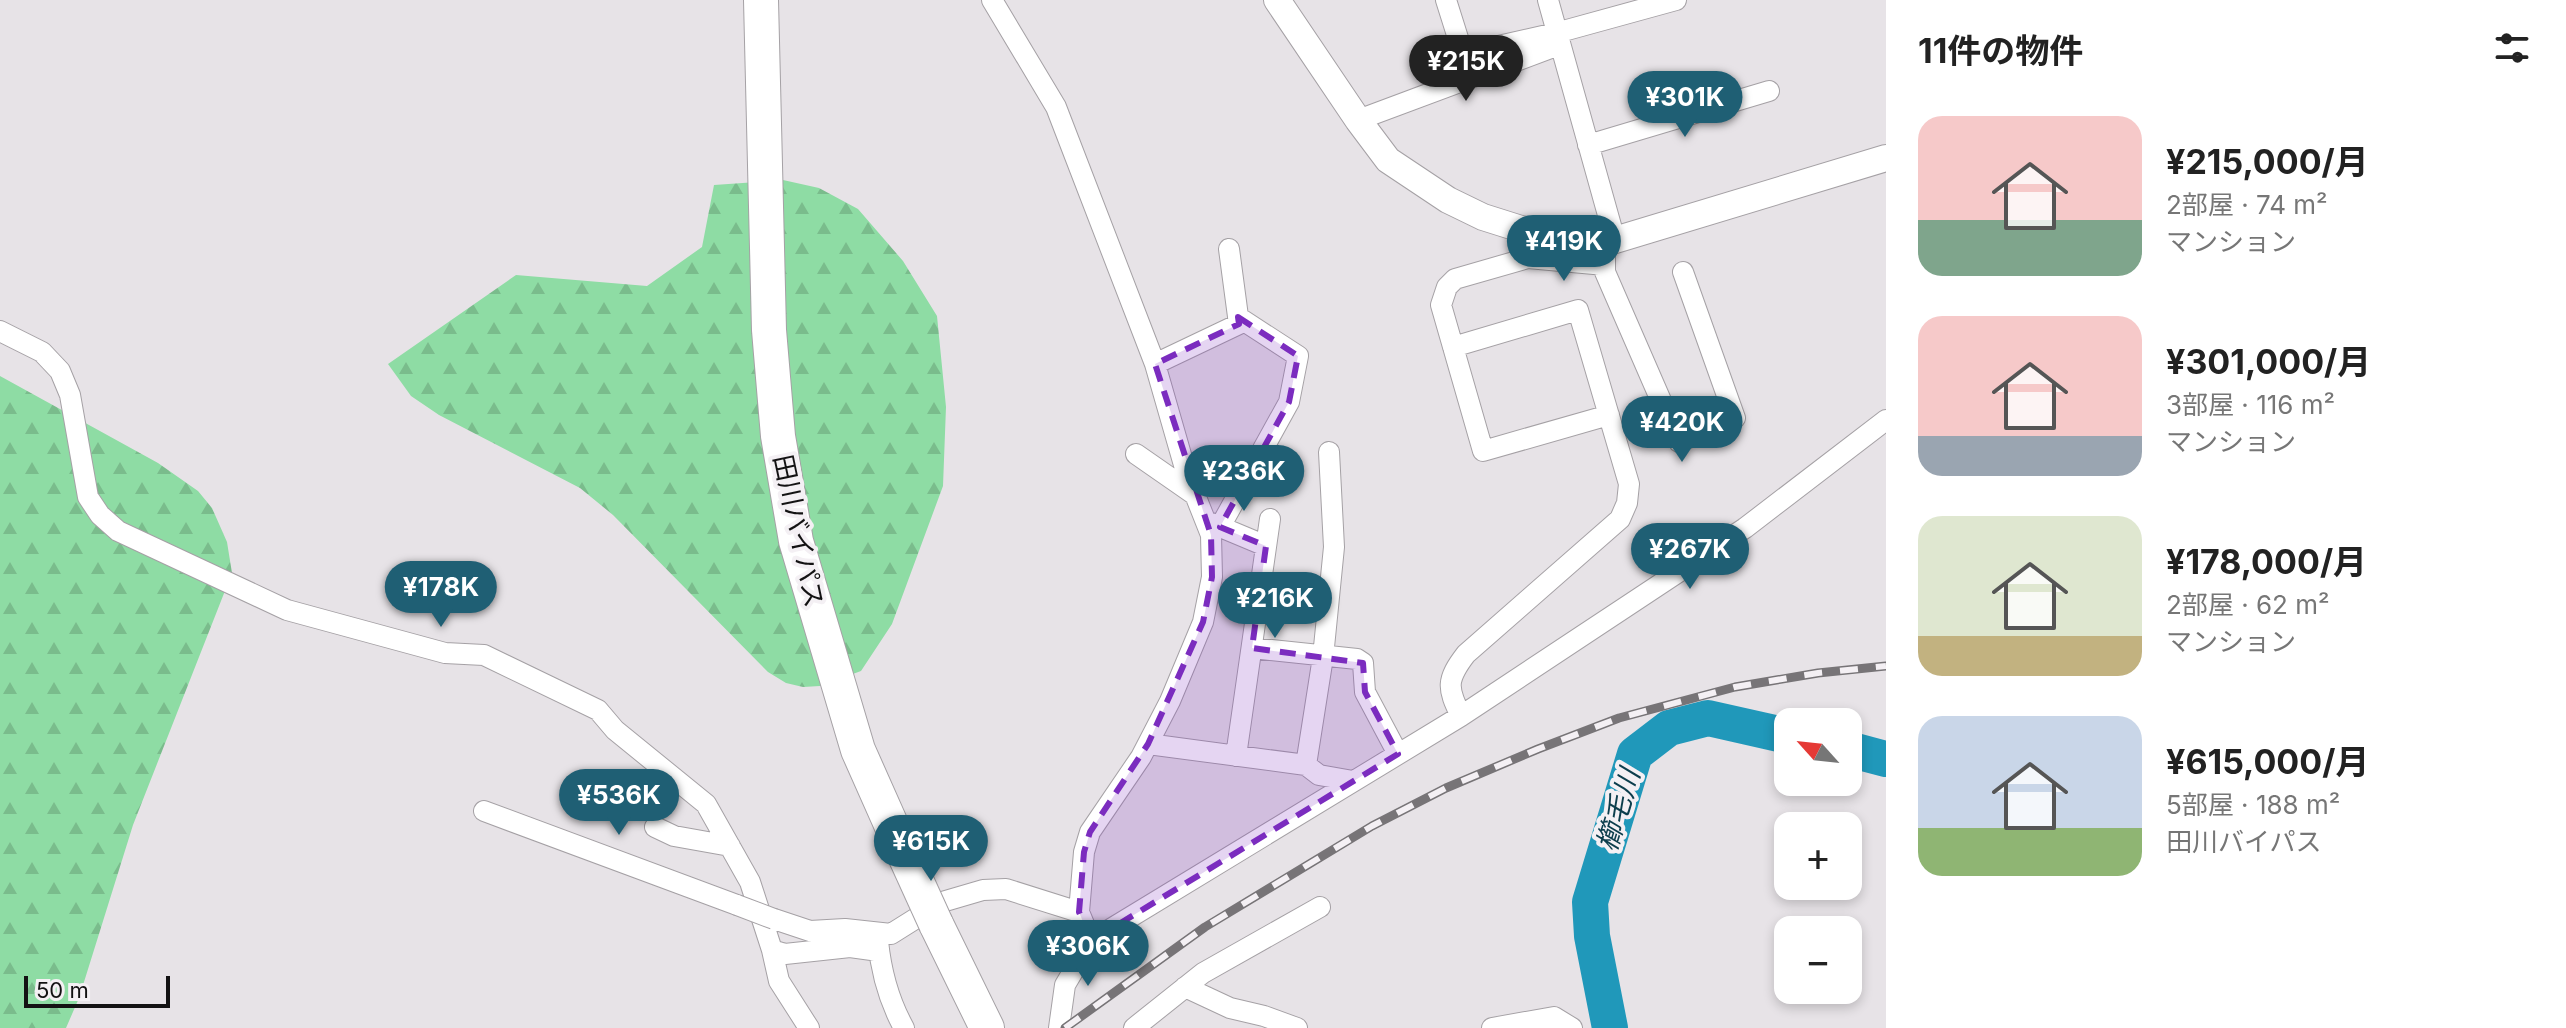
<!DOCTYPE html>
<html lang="ja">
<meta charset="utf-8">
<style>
body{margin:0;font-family:Inter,"Noto Sans JP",sans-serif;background:#f2f2f2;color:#222;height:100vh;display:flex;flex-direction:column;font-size:30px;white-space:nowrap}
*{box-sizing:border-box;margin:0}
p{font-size:26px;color:#767676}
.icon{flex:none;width:44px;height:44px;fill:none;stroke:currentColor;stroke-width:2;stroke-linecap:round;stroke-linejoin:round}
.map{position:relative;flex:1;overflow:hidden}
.sheet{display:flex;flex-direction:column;background:#fff;width:680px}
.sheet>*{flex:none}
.needle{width:52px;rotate:297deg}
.fabs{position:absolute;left:1774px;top:708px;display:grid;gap:16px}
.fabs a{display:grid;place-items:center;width:88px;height:88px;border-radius:16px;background:#fff;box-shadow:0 4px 12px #0003;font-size:40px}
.scale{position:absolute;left:24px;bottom:20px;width:146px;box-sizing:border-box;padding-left:8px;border:4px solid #131213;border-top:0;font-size:22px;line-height:28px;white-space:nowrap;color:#131213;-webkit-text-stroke:6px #f4f0f4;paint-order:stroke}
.price{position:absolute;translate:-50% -68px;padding:0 18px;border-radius:28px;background:#1f5f74;color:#fff;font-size:26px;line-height:52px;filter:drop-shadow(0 2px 4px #0008)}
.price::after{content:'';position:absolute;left:50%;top:48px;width:24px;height:18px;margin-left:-12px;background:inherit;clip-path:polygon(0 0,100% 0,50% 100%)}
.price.on{background:#222;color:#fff}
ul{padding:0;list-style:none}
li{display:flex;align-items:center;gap:24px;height:200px;padding:0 32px}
li span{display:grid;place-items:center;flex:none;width:224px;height:160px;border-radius:24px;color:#555}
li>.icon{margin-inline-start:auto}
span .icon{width:96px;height:96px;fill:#fffc;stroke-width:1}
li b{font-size:34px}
h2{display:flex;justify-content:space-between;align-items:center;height:96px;padding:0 32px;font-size:34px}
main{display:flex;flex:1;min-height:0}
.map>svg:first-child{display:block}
.forest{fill:url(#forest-firs)}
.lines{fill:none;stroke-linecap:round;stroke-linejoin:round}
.river{stroke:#2098ba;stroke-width:36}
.minor-casing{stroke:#a5a1a5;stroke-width:22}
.tertiary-casing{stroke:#a5a1a5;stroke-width:28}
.trunk-casing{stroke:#a5a1a5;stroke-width:36}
.minor{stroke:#fff;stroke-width:20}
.tertiary{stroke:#fff;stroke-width:26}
.trunk{stroke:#fff;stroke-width:34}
.rail-casing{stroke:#777477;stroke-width:9}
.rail{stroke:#f4f0f4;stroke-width:6;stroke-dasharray:18;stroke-linecap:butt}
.minor-bridge-casing{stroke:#a5a1a5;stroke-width:22;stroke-linecap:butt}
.trunk-bridge-casing{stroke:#a5a1a5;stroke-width:36;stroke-linecap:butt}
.minor-bridge{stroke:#fff;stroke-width:20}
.trunk-bridge{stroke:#fff;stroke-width:34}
.marked{fill:#7b2cbf;fill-opacity:0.2;stroke:#7b2cbf;stroke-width:6;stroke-dasharray:16 10;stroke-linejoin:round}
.labels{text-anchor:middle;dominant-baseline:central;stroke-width:8;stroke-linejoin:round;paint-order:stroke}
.street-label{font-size:26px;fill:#131213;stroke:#f4f0f4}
.water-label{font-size:28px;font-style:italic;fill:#0d3e4d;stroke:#f4f0f4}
</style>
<main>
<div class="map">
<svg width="1886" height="1028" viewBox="0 0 1886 1028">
<defs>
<pattern id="forest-firs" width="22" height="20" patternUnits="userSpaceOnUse" patternTransform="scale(2)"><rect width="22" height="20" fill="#8edca4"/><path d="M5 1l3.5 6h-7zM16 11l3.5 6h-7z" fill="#7abc8c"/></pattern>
</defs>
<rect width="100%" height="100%" fill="#e7e3e7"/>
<!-- forest -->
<path class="forest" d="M 783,180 L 819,188 L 858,209 L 903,261 L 937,316 L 946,407 L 943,486 L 892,624 L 861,671 L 820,686 L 803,687 L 786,683 L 768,672 L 613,515 L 580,488 L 439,415 L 411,396 L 388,364 L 516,275 L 647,286 L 702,247 L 714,185 Z
M 0,376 L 158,463 L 198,491 L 212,508 L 227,542 L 232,573 L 133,825 L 79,998 L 66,1028 L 0,1028 Z"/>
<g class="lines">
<!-- river -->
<path class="river" d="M 1848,749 L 1886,759
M 1610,1028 L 1592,936 L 1590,902 L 1635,754 L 1669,728 L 1708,718 L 1788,736"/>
<defs>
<path id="minor" d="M 992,0 L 1056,107 L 1155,364 L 1186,472 L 1211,535 L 1212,577 L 1203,622 L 1170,701 L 1141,757 L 1090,832 L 1084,852 L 1079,912 L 1091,941
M 1446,0 L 1463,54 L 1556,33 L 1676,0
M 1548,0 L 1615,240
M 1358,120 L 1559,45
M 1588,145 L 1769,91
M 1542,233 L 1528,258 L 1455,279 L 1447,287 L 1441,305 L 1483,451 L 1609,415
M 1605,240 L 1605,272 L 1679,442 L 1735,418 L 1683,272
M 1528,258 L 1605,265
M 0,331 L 42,352 L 60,371 L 70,395 L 88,497 L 100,515 L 118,531 L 287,610 L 445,653 L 484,655 L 598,710 L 615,730 L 706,804 L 750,882 L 772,950 L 785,954 L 850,947 L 879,951
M 1453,347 L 1578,310 L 1629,484 L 1627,503 L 1620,519 L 1466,654 C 1446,680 1447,688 1461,716
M 1155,364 L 1239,324 L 1229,249
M 1136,454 L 1195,495
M 1211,523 L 1266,546
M 1220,527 L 1289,402 L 1298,356 L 1238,317
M 1252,648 L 1357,659 L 1363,663 L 1365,692 L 1398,754
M 1148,744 L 1306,765 L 1323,657 L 1334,547 L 1329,452
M 1236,756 L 1270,519
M 1306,765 L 1319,775 L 1353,781
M 484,811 L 737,905
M 655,827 L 674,836 L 730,846
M 774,919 L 810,931 L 845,929 L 891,934 L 942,902 L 983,890 L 1006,889 L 1079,912
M 878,941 C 881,971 889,1001 904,1028
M 772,950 L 779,981 L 809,1028
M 1185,987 L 1230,1008 L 1264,1016 L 1297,1028
M 1059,1028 L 1065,985 L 1091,941 L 1461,716 L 1745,528 L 1886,420
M 1134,1028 L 1203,973 L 1320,907
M 1492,1028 L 1554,1017 L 1572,1028"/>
<path id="tertiary" d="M 1277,0 L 1358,120 L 1388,160 L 1448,200 L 1483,217 L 1521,229 L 1566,238 L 1615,240 L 1886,158"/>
<path id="trunk" d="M 761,0 L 769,330 L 778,436 L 796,541 L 858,750 L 906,858
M 936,924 L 987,1028"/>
</defs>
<!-- minor casing -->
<use href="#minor" class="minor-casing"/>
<!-- tertiary casing -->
<use href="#tertiary" class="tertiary-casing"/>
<!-- trunk casing -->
<use href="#trunk" class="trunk-casing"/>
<!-- minor -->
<use href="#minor" class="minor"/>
<!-- tertiary -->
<use href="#tertiary" class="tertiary"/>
<!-- trunk -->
<use href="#trunk" class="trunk"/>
<defs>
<path id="rail" d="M 1065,1028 L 1205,927 L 1372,826 L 1446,788 L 1538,749 L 1619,718 L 1735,687 L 1818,673 L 1886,666"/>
</defs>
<!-- rail casing -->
<use href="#rail" class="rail-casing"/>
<!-- rail -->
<use href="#rail" class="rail"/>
<defs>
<path id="minor-bridge" d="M 737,905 L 774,919"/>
<path id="trunk-bridge" d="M 906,858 L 936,924"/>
</defs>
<!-- minor-bridge casing -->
<use href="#minor-bridge" class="minor-bridge-casing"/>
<!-- trunk-bridge casing -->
<use href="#trunk-bridge" class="trunk-bridge-casing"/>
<!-- minor-bridge -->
<use href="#minor-bridge" class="minor-bridge"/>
<!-- trunk-bridge -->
<use href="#trunk-bridge" class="trunk-bridge"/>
</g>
<!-- marked area -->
<path class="marked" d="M 1238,317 L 1298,356 L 1289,402 L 1220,527 L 1266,546 L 1252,648 L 1363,663 L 1365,692 L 1398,754 L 1091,941 L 1079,912 L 1084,852 L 1090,832 L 1148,744 L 1203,622 L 1212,577 L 1211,535 L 1155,364 L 1239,324 Z"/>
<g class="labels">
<!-- street labels -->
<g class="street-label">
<text transform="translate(799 531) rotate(78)">田川バイパス</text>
</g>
<!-- water labels -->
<g class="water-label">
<text transform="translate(1618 810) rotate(-73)">櫛毛川</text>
</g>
</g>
</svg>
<div class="fabs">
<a><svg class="needle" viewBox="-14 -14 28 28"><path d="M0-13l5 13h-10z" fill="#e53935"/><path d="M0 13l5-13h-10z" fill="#767676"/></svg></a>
<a>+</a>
<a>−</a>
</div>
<div class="scale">50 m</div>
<b class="price on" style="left:1466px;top:103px">¥215K</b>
<b class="price" style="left:1685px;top:139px">¥301K</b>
<b class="price" style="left:1564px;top:283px">¥419K</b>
<b class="price" style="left:1682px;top:464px">¥420K</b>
<b class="price" style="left:1244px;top:513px">¥236K</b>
<b class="price" style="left:1690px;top:591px">¥267K</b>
<b class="price" style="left:441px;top:629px">¥178K</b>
<b class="price" style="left:1275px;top:640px">¥216K</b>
<b class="price" style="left:619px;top:837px">¥536K</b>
<b class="price" style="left:931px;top:883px">¥615K</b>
<b class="price" style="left:1088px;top:988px">¥306K</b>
</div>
<section class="sheet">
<h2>11件の物件<svg class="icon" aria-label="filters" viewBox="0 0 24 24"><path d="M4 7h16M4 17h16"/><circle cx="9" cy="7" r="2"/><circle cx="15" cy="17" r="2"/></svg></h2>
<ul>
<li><span style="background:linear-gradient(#f6c9c9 65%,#7fa58c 0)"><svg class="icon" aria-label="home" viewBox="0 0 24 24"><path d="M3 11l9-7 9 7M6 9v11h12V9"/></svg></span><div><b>¥215,000/月</b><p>2部屋 · 74 m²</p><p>マンション</p></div></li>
<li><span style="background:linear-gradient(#f6c9c9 75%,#9aa5b1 0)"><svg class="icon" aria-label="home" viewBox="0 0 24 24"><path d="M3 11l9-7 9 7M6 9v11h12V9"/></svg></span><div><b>¥301,000/月</b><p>3部屋 · 116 m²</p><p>マンション</p></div></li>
<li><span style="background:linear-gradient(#dfe7d0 75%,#c2b280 0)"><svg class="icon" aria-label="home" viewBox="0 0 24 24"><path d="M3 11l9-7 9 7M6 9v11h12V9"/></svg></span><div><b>¥178,000/月</b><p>2部屋 · 62 m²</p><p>マンション</p></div></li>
<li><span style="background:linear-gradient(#c9d6e8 70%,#8fb573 0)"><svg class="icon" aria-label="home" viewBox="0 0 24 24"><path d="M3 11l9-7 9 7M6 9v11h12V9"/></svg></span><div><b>¥615,000/月</b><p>5部屋 · 188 m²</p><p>田川バイパス</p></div></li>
</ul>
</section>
</main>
